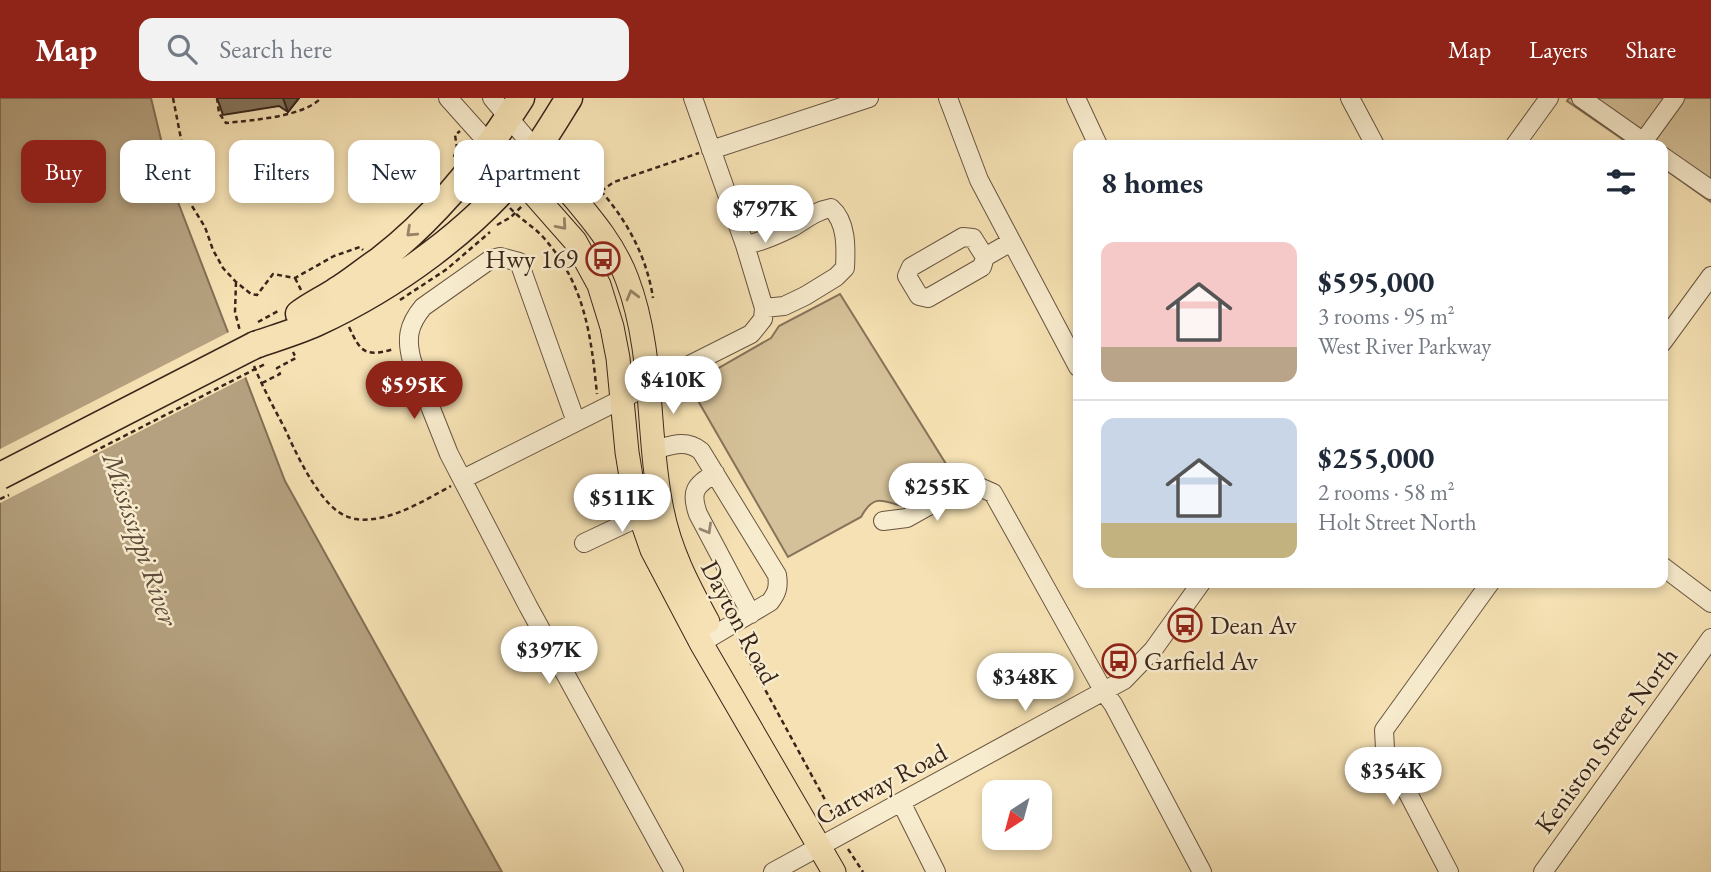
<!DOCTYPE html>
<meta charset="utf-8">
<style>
body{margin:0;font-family:"EB Garamond",serif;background:#f2f2f3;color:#1f2937;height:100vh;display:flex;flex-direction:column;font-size:26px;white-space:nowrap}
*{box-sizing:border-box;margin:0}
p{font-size:23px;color:#747a83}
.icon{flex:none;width:38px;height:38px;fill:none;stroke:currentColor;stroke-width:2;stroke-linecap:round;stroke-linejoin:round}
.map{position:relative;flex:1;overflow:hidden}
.side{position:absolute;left:1073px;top:42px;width:595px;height:448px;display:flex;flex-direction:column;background:#fff;border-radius:14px;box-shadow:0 4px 10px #0003}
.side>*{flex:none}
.hud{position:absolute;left:21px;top:42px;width:665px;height:63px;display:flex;gap:14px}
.needle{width:46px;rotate:216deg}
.tools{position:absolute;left:982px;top:682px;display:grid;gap:14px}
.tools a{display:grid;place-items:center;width:70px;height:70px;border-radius:14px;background:#fff;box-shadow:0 4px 10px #0003;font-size:35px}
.price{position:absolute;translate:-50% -60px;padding:0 16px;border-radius:24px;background:#fff;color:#222;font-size:23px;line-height:46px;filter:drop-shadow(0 2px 4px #0008)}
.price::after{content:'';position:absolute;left:50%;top:42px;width:21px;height:16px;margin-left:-10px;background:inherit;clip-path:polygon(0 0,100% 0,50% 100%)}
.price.current{background:#8f2418;color:#fff}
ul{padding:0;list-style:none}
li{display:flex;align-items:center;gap:21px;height:175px;padding:0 28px}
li+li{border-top:2px solid #e0e1e3}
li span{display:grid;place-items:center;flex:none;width:196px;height:140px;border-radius:14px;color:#555}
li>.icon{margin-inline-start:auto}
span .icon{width:84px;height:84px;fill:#fffc;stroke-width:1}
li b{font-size:30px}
h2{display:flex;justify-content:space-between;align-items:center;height:84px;padding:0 28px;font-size:30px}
.chip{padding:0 24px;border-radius:14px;background:#fff;box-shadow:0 4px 10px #0003;font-size:24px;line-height:63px}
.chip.current{background:#8f2418;color:#fff}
header{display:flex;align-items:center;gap:42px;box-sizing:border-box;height:98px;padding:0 35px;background:#8f2418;color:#fff}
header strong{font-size:33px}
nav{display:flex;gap:38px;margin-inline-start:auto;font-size:24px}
.search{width:490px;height:63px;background:#f2f2f3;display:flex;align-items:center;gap:18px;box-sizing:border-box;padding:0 24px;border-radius:14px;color:#747a83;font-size:26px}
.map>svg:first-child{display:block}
.green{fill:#d5c199;stroke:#87735a;stroke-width:2}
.water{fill:#b5a17f;stroke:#836f57;stroke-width:2}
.pier{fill:#f5e1b3}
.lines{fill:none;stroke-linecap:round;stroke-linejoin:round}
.minor-casing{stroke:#685441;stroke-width:20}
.major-casing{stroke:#39251b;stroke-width:25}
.highway-casing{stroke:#39251b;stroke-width:29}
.path{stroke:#39251b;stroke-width:2.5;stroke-dasharray:5 3.5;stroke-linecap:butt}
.minor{stroke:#f8ecce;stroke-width:18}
.major{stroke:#f5e1b3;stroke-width:23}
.highway{stroke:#f5e1b3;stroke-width:26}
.highway-bridge-casing{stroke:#39251b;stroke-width:29;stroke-linecap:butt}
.path-bridge{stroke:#39251b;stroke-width:2.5;stroke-dasharray:5 3.5;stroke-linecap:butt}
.highway-bridge{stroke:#f5e1b3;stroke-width:26}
.wall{fill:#85745b;stroke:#39251b;stroke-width:2}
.shaded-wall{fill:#6c5e4a;stroke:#39251b;stroke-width:2}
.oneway{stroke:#978367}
.oneway2{stroke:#988874}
.labels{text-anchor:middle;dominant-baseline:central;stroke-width:5;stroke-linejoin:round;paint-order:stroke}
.poi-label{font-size:26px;fill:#39251b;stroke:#f8ecce;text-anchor:start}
.street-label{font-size:26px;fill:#39251b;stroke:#f8ecce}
.water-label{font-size:28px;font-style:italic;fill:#5e4a39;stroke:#f8ecce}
</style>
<header>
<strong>Map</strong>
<div class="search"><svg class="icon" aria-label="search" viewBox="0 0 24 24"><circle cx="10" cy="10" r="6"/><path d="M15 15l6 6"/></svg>Search here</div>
<nav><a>Map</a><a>Layers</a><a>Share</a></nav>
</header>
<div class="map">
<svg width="1711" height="774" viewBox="0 0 1711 774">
<rect width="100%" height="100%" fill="#f5e1b3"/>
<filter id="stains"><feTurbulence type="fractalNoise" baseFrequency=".00286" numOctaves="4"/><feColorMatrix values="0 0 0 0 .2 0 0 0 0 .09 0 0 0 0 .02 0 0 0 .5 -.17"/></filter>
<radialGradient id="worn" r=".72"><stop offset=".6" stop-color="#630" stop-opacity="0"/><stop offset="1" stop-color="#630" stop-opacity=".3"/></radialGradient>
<!-- green -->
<path class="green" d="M 1569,0 L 1711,0 L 1711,104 L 1663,70 L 1662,47 L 1631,47 L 1567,3 Z
M 840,196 L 956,382 L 909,409 C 887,407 876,391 861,419 L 788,459 L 689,287 L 771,240 L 779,228 Z"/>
<!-- water -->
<path class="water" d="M 0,0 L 151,0 L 173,91 L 285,383 L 502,774 L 0,774 Z"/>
<!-- pier -->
<path class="pier" d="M 231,233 L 248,278 L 0,405 L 0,351 Z"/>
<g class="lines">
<defs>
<path id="minor" d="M 448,0 L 516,76
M 492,0 L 536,52
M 948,0 L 979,82 L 1078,269
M 1076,0 L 1098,47
M 1350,0 L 1375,47
M 1581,0 L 1648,47
M 1643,44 L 1675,0
M 1515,47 L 1549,0
M 711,52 L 869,0
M 1662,58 L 1711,92
M 745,147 C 761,144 777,137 791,130 C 805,122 815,113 831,110 C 847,124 846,150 845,170 L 836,179 L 805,198 L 784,208 L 764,210
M 985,159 L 973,140 L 963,139 L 911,169 L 907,178 L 919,198 L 928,200 L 982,169 L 985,159 L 1011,144
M 1662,245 L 1711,178
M 576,324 L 519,164 L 500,159 L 491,161 L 423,209 C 408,227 406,241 412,263 L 449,356 L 528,508 L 674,774
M 654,352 C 672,347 686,341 701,353 L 777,477 C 779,489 777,495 770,504 L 701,545
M 715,375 C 695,388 690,393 698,416 L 751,516
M 463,381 L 751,236 L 763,221 L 764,210 L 745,147 L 693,0
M 883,423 L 907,420 L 959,391 L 977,388 L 993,395 L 1104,594 L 1113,606 L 1202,774
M 584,445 L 639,419
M 1662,468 L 1711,505
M 902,706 L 936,774
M 773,774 L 1124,582 L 1153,552 L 1201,485
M 1449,774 L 1385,651 L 1384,632 L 1490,485
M 1543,774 L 1711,540"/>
<path id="major" d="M 536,52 C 566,96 608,130 627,181 C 655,254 646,337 662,412 C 670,453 688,487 708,524
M 516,76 L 575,143 L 599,187 L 612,229 L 618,260 L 627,354 L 635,403 L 652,452 L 701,545 L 834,774"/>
<path id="highway" d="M 299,216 C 311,207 324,201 336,193 C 351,184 365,172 380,162 C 437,118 483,60 521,0
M 255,247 C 275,240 296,234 316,225 C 396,188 473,132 528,63 C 543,43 556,21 569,0"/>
</defs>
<!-- minor casing -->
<use href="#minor" class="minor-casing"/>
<!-- major casing -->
<use href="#major" class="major-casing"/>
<!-- highway casing -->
<use href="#highway" class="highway-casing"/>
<!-- path -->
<path class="path" d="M 173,0 L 182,46 L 184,87 L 192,108 L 205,129 L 213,152 L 223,170 L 236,184 L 251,196 L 257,197 L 273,176 L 295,180 L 334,158 L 360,149 L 363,152
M 217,0 L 219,15 L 226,25 C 253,22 303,19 321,0
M 454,59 L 457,50 L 455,37 L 460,33
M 566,64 L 571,60 C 580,72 591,82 601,93 C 628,124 647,160 653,200
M 601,93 L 614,84 L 699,55
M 510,110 C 520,121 533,128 543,139 C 585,186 591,237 597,296
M 497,127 L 511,119 L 522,108
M 295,180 L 301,192
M 236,184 L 235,214 L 240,233
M 400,202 L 447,171 L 490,134
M 258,224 L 280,212
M 349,229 C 361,255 365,259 394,251
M 254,268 C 263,290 274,310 285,331 C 296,355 308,381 325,401 C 333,411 343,419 356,421 C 387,426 425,402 451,388
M 262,285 L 280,276 L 277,270 L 296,260 L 293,254
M 737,540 L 836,722
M 848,751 L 863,774"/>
<!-- minor -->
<use href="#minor" class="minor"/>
<!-- major -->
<use href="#major" class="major"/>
<!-- highway -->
<use href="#highway" class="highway"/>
<defs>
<path id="highway-bridge" d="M 0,378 L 255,247"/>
</defs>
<!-- highway-bridge casing -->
<use href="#highway-bridge" class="highway-bridge-casing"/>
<!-- path-bridge -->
<path class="path-bridge" d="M 93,354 L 265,266
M 0,401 L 9,397"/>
<!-- highway-bridge -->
<use href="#highway-bridge" class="highway-bridge"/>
</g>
<!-- wall -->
<path class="wall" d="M 217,0 L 299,0 L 288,14 L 279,8 L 223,17 Z"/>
<!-- shaded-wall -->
<path class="shaded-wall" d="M 283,0 L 299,0 L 288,14 Z"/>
<!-- one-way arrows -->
<defs><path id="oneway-chevron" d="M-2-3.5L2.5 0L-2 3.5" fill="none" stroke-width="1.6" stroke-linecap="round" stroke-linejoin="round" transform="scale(1.75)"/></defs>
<g class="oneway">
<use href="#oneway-chevron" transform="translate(562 127) rotate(49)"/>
<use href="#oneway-chevron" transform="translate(411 134) rotate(137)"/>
<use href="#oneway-chevron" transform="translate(632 197) rotate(-105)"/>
</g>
<use class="oneway2" href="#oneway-chevron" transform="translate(707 431) rotate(60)"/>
<!-- icons -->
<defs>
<symbol id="bus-ring" viewBox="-11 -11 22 22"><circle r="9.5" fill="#f8ecce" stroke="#8f2418" stroke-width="1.5"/><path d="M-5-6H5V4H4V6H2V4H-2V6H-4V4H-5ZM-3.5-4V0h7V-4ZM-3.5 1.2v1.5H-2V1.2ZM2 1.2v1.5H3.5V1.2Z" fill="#8f2418"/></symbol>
</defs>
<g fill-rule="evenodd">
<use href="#bus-ring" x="584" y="142" width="38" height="38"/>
<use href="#bus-ring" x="1166" y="508" width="38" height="38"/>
<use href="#bus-ring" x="1100" y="544" width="38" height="38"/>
</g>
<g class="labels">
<!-- poi labels -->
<g class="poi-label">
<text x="578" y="161" text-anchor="end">Hwy 169</text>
<text x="1210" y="527">Dean Av</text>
<text x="1144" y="563">Garfield Av</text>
</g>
<!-- street labels -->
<g class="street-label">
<text transform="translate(740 524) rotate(62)">Dayton Road</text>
<text transform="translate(1606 642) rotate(-54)">Keniston Street North</text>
<text transform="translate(881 686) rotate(-28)">Cartway Road</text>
</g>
<!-- water labels -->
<g class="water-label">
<text transform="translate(141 441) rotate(71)">Mississippi River</text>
</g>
</g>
<rect width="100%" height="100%" filter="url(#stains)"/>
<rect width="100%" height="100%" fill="url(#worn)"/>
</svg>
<div class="tools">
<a><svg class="needle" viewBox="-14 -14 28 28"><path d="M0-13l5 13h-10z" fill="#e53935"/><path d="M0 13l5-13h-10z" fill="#747a83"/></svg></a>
</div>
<b class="price" style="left:765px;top:147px">$797K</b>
<b class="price" style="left:673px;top:318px">$410K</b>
<b class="price current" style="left:414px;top:323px">$595K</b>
<b class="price" style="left:937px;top:425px">$255K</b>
<b class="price" style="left:622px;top:436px">$511K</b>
<b class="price" style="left:549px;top:588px">$397K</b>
<b class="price" style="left:1025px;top:615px">$348K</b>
<b class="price" style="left:1393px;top:709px">$354K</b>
<div class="hud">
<a class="chip current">Buy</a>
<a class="chip">Rent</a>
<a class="chip">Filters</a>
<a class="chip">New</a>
<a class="chip">Apartment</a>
</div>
<section class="side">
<h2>8 homes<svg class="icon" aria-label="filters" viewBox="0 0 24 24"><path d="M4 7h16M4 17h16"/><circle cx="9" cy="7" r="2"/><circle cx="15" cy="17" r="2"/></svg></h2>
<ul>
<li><span style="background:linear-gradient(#f6c9c9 75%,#b9a48a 0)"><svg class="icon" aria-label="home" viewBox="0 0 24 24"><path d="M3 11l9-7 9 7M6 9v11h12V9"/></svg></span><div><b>$595,000</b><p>3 rooms · 95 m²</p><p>West River Parkway</p></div></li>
<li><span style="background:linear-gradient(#c9d6e8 75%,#c2b280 0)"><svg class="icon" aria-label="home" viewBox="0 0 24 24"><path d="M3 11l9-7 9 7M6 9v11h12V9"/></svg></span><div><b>$255,000</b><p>2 rooms · 58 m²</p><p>Holt Street North</p></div></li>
</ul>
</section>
</div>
